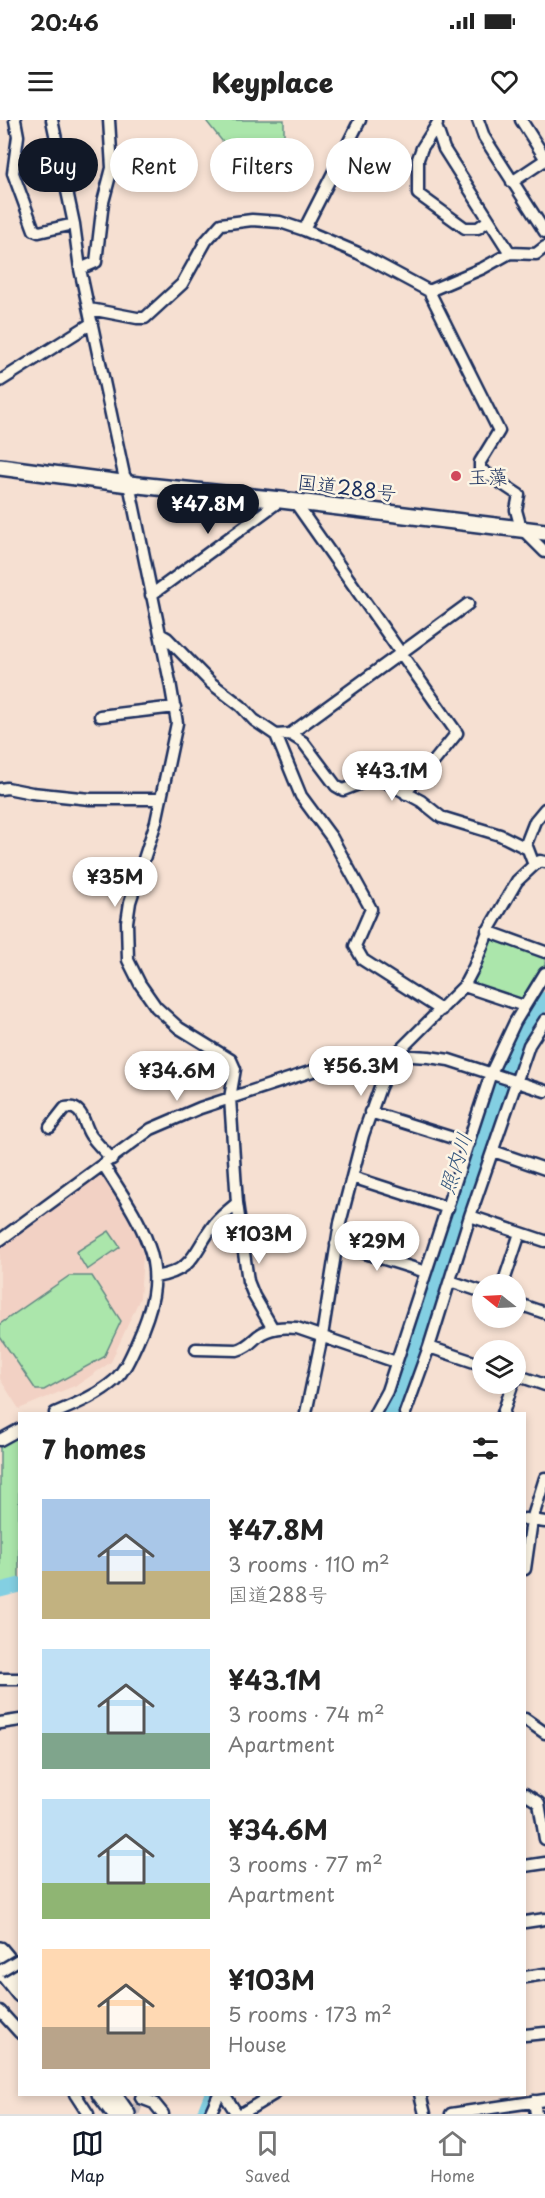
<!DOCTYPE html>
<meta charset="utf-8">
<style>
body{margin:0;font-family:"Playpen Sans","Klee One",sans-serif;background:#f6f6f6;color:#222;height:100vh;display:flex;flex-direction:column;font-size:22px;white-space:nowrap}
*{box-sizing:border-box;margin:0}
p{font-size:20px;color:#767676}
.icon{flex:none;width:33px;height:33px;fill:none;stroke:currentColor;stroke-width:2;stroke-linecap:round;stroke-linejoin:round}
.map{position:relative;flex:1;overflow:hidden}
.sheet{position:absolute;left:18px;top:1292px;width:508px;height:684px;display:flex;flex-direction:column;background:#fff;border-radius:0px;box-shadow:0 3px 9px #0003}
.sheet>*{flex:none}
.hud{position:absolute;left:18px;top:18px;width:510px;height:54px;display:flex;gap:12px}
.needle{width:39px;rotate:288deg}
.controls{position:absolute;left:472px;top:1154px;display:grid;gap:12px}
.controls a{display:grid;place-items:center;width:54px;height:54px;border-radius:50%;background:#fff;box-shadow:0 3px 9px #0003;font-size:30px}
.price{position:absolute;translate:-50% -51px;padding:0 14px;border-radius:21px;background:#fff;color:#222;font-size:20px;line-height:39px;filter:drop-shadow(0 2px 3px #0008)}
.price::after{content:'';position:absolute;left:50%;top:36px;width:18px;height:14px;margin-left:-9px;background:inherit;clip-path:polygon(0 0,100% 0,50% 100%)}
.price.selected{background:#111827;color:#fff}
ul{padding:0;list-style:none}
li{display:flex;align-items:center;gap:18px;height:150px;padding:0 24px}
li span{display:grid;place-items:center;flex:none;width:168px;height:120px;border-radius:0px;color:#555}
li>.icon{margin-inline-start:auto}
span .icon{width:72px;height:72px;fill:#fffc;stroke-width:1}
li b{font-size:26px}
h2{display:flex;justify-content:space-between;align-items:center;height:72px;padding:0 24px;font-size:26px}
.tag{padding:0 21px;border-radius:27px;background:#fff;box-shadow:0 3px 9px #0003;font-size:21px;line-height:54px}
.tag.selected{background:#111827;color:#fff}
.status{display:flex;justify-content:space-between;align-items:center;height:42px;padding:0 30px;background:#fff;direction:ltr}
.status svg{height:16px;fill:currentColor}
header{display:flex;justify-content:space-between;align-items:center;height:78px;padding:0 24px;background:#fff;font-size:27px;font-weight:800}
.dock{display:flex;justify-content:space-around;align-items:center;height:84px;border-top:2px solid #e0e0e0;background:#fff;font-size:16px;color:#767676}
.dock a{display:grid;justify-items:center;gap:3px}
.dock .selected{color:#111827}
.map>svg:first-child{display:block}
.built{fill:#f2d1c4}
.green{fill:#abe6ab;stroke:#638a84;stroke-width:1.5}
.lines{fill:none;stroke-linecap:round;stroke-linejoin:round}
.river{stroke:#83cfe2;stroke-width:15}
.minor-tunnel{stroke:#cabdbb;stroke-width:10;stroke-dasharray:10 5;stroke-linecap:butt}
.minor-casing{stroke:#1b2f5e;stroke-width:15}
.highway-casing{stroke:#1b2f5e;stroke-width:20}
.minor{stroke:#fcf5e5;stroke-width:10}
.highway{stroke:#fcf5e5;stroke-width:15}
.minor-bridge-casing{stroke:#1b2f5e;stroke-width:15;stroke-linecap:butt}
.minor-bridge{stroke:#fcf5e5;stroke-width:10}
.poi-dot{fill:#d1495b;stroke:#fcf5e5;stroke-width:2}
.labels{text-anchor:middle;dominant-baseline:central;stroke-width:5;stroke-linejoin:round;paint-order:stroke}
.poi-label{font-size:20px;fill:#1b2f5e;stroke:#fcf5e5;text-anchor:start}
.street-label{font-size:20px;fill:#1b2f5e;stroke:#fcf5e5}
.water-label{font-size:21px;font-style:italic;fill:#35577f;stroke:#fcf5e5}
</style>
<div class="status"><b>20:46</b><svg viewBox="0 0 49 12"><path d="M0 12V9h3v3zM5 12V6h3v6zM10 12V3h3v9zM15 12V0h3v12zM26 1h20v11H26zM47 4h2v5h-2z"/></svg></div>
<header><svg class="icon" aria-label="menu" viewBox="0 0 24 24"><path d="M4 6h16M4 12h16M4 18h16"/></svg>Keyplace<svg class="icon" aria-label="heart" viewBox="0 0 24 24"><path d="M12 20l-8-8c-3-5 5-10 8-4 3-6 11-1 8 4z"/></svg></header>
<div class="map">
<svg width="545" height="1994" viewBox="0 0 545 1994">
<rect width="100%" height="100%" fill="#f6e0d2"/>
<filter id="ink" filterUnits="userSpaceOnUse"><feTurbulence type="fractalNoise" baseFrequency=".0167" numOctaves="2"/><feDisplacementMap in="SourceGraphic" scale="12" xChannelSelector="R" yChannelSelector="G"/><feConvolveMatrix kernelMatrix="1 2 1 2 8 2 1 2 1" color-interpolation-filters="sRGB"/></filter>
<g filter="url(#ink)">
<!-- built -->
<path class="built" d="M 100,1052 L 129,1099 L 140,1124 L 143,1136 L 140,1178 L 111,1242 L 79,1264 L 19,1289 L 0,1259 L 0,1125 L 63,1081 Z"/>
<!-- green -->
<path class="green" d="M 208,0 L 284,0 L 284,37 L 258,51 L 226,26 L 207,2 Z
M 494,817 L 545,835 L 545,846 L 524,879 L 521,880 L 471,862 L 490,818 Z
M 109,1111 L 120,1127 L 87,1150 L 76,1132 Z
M 69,1156 L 92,1156 L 121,1201 L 104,1237 L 44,1270 L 36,1270 L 0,1217 L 0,1204 Z
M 19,1311 L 19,1459 L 0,1466 L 0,1324 Z"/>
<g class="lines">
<!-- river -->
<path class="river" d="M 391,1293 L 405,1260 L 418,1223 L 499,970 L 520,919 L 545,879
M 0,1470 L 20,1465
M 204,1994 L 212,1974"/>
<!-- minor-tunnel -->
<path class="minor-tunnel" d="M 134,1994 L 141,1978"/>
<defs>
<path id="minor" d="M 15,0 L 18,16 L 13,53 L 34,110 L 39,112 L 74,104
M 52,0 L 74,104 L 80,149 L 124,355 L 129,364 L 170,562 L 177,603 L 156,702 L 130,782 L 127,802 L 128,840 L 140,864 L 156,887 L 179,908 L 231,940 L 235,949 L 230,978 L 237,1083 C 230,1089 222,1095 216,1102 C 193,1130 197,1150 155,1157
M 478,0 L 484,17 L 545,112
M 521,0 L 545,38
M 437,4 L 436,6 L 444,29 L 510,133
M 436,6 L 422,28 L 418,39 L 418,74 L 465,108 L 478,108 L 489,100
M 512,62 L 545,40
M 304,110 L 360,0
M 80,149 L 96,142 L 103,82 L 112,48 L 109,0
M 429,171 L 483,148 L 510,133 L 536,134 L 545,127
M 90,189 L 137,198 L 145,198 L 182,164 L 206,121 L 221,104 L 252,100 L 280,102 L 304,110 L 358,133 L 429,171 L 499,311 L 480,342 L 480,349 L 519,375 L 516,390 L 519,401
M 0,261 L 92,203
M 294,381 L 457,613 L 432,644 L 420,651 L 406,674
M 522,409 L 545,432
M 151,475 L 281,380
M 160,514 L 167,518 L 211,563 L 241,586 L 254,600 L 276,615 L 301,676 L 332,718 L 371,789 L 355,826 L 363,840 L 441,890
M 100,596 L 175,587
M 290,614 L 468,484
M 276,615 L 290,614 L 303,622 L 336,666 L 343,670 L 372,659 L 386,662 L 421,681 L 441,697 L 500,715 L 526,728
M 0,669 L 7,668 L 32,673 L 90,679 L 160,679
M 534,745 L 526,724 L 535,701 L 545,689
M 487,811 L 545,832
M 464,866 L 524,886
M 370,992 L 469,1023
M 50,1007 L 65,988 C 85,984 83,1007 92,1017 C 98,1025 105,1032 112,1039
M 493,1031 L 545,1049
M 352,1057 L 448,1088
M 237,1083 L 248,1161 L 254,1176 L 273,1209
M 470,1096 L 545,1121
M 0,1120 L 151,1009 L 200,988 L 337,943 L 366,938 L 395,935 L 429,937 L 449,940 L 545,971
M 336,1124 L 426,1152
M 450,1161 L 483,1172
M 503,1164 L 520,1113
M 516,1183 L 545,1193
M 429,1227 L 483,1245
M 196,1229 L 237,1230 C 246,1228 251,1222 258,1216 C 270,1207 283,1207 297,1208 L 396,1242
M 516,1255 L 545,1265
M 55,1293 C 76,1284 98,1275 115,1260 C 125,1250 130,1238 136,1225 C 151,1192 162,1160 148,1124 C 138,1096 119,1070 103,1044
M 306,1293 L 322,1216 L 340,1103 L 363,1015 L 380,967 L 395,935 L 464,866 L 474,847 L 489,809 L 517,761 L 534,745 L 540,741 L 545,742
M 375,1293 L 387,1271 L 491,953 L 515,902 L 545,853
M 405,1293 L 429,1227 L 470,1096 L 529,925 L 545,900
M 503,1293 L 513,1263
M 0,1320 L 20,1309
M 525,1399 L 545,1402
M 525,1449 L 532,1400 L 545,1358
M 0,1559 L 20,1559
M 525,1599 L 545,1613
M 0,1603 L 20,1600
M 525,1674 L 539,1683 L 545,1719
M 525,1746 L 545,1743
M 525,1802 L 545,1799
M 525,1857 L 545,1854
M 0,1891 L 20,1913
M 525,1915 L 545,1913
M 75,1974 L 88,1994
M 143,1974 L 141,1978 L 154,1983 L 163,1994
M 224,1974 L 237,1994
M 420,1974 L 425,1994
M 534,1981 L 536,1994
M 210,1994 L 219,1974
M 241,1994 L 274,1974
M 451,1994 L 545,1980"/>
<path id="highway" d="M 0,347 L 129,364 L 281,380 L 545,412
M 0,1830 L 20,1854
M 0,1849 L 20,1874
M 100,1974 L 115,1994
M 113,1974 L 127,1994"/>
</defs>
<!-- minor casing -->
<use href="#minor" class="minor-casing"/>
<!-- highway casing -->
<use href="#highway" class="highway-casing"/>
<!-- minor -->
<use href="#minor" class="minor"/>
<!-- highway -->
<use href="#highway" class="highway"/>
<defs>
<path id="minor-bridge" d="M 0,1851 L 20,1839"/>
</defs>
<!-- minor-bridge casing -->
<use href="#minor-bridge" class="minor-bridge-casing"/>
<!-- minor-bridge -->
<use href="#minor-bridge" class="minor-bridge"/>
</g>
</g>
<!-- markers -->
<circle class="poi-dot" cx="456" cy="356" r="6"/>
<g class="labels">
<!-- poi labels -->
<g class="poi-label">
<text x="468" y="356">玉藻</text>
</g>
<!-- street labels -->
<g class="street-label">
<text transform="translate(347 367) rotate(7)">国道288号</text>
</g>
<!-- water labels -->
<g class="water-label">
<text transform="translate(454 1043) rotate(-72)">照内川</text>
</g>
</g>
</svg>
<div class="controls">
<a><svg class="needle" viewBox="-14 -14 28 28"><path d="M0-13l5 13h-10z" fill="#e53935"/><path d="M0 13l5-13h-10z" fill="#767676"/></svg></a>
<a><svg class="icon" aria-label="layers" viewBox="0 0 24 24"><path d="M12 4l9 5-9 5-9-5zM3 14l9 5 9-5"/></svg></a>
</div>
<b class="price selected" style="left:208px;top:415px">¥47.8M</b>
<b class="price" style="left:392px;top:682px">¥43.1M</b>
<b class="price" style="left:115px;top:788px">¥35M</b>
<b class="price" style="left:361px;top:977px">¥56.3M</b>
<b class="price" style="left:177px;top:982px">¥34.6M</b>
<b class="price" style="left:259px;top:1145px">¥103M</b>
<b class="price" style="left:377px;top:1152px">¥29M</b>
<div class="hud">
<a class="tag selected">Buy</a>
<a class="tag">Rent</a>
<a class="tag">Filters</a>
<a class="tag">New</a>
</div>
<section class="sheet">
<h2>7 homes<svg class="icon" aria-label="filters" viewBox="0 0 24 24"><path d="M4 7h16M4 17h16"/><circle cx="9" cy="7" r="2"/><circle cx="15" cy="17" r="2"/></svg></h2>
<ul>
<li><span style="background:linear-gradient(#a9c7e8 60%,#c2b280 0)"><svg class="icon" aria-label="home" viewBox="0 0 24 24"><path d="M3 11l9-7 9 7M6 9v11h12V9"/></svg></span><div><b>¥47.8M</b><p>3 rooms · 110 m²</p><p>国道288号</p></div></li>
<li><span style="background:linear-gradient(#bfe0f5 70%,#7fa58c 0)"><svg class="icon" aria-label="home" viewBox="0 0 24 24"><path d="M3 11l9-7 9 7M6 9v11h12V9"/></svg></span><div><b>¥43.1M</b><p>3 rooms · 74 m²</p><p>Apartment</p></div></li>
<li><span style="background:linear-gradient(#bfe0f5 70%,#8fb573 0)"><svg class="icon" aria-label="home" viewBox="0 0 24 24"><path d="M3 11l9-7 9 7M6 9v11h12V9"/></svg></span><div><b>¥34.6M</b><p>3 rooms · 77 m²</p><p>Apartment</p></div></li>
<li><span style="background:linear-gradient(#ffd9b3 65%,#b9a48a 0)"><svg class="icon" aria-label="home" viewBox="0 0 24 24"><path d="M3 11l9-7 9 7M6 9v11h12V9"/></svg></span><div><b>¥103M</b><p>5 rooms · 173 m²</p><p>House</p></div></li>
</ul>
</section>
</div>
<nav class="dock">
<a class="selected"><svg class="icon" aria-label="map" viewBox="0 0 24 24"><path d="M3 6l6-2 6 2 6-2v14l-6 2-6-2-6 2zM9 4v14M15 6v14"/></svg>Map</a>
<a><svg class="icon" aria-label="saved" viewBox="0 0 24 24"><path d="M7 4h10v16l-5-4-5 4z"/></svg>Saved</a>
<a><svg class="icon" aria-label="home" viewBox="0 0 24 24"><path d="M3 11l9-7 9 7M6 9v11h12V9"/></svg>Home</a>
</nav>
